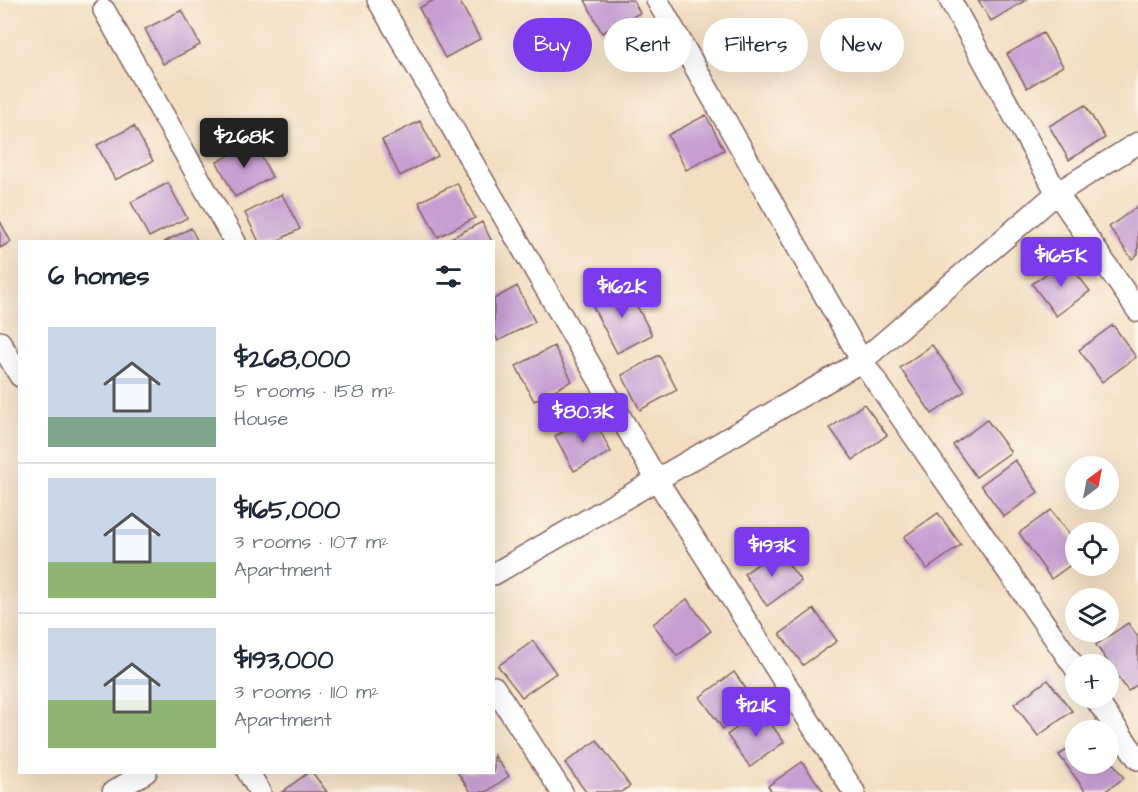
<!DOCTYPE html>
<meta charset="utf-8">
<style>
body{margin:0;font-family:"Architects Daughter",sans-serif;background:#f2f2f3;color:#1f2937;height:100vh;display:flex;flex-direction:column;font-size:22px;white-space:nowrap}
*{box-sizing:border-box;margin:0}
p{font-size:20px;color:#747a83}
.icon{flex:none;width:33px;height:33px;fill:none;stroke:currentColor;stroke-width:2;stroke-linecap:round;stroke-linejoin:round}
.map{position:relative;flex:1;overflow:hidden}
.drawer{position:absolute;left:18px;top:240px;width:477px;height:534px;display:flex;flex-direction:column;background:#fff;border-radius:0px;box-shadow:0 6px 24px #0002}
.drawer>*{flex:none}
.top-card{position:absolute;left:513px;top:18px;width:534px;height:54px;display:flex;gap:12px}
.needle{width:39px;rotate:32deg}
.fabs{position:absolute;left:1065px;top:456px;display:grid;gap:12px}
.fabs a{display:grid;place-items:center;width:54px;height:54px;border-radius:50%;background:#fff;box-shadow:0 6px 24px #0002;font-size:30px}
.price{position:absolute;translate:-50% -51px;padding:0 14px;border-radius:6px;background:#7c3aed;color:#fff;font-size:20px;line-height:39px;filter:drop-shadow(0 2px 3px #0008)}
.price::after{content:'';position:absolute;left:50%;top:36px;width:18px;height:14px;margin-left:-9px;background:inherit;clip-path:polygon(0 0,100% 0,50% 100%)}
.price.active{background:#222;color:#fff}
ul{padding:0;list-style:none}
li{display:flex;align-items:center;gap:18px;height:150px;padding:0 30px}
li+li{border-top:2px solid #e0e1e3}
li span{display:grid;place-items:center;flex:none;width:168px;height:120px;border-radius:0px;color:#555}
li>.icon{margin-inline-start:auto}
span .icon{width:72px;height:72px;fill:#fffc;stroke-width:1}
li b{font-size:26px}
h2{display:flex;justify-content:space-between;align-items:center;height:72px;padding:0 30px;font-size:26px}
.pill{padding:0 21px;border-radius:27px;background:#fff;box-shadow:0 6px 24px #0002;font-size:21px;line-height:54px}
.pill.active{background:#7c3aed;color:#fff}
.map>svg:first-child{display:block}
.building{fill:#c69ed2}
.lines{fill:none;stroke-linecap:round;stroke-linejoin:round}
.minor-casing{stroke:#856260;stroke-width:24}
.minor{stroke:#fff;stroke-width:21}
</style>
<div class="map">
<svg width="1138" height="792" viewBox="0 0 1138 792">
<rect width="100%" height="100%" fill="#fbf7ec"/>
<filter id="ink" filterUnits="userSpaceOnUse"><feTurbulence type="fractalNoise" baseFrequency=".0167" numOctaves="2"/><feDisplacementMap in="SourceGraphic" scale="12" xChannelSelector="R" yChannelSelector="G"/><feConvolveMatrix kernelMatrix="1 2 1 2 8 2 1 2 1" color-interpolation-filters="sRGB"/></filter>
<filter id="wash" filterUnits="userSpaceOnUse"><feTurbulence type="fractalNoise" baseFrequency=".008" numOctaves="4" result="noise"/><feDisplacementMap in="SourceGraphic" scale="24" xChannelSelector="R" yChannelSelector="G"/><feGaussianBlur stdDeviation="1.35" result="paint"/><feColorMatrix in="noise" values="0 0 0 0 0 0 0 0 0 0 0 0 0 0 0 0 0 1.4 0 .05"/><feComposite in="paint" operator="in"/></filter>
<g filter="url(#wash)">
<rect width="100%" height="100%" fill="#f3dec1"/>
<g id="blocks">
<!-- building -->
<path class="building" d="M 434,0 L 459,0 L 480,39 L 445,58 L 419,8 Z
M 585,0 L 633,0 L 640,13 L 602,33 Z
M 978,0 L 1026,0 L 991,21 Z
M 182,10 L 200,45 L 163,64 L 145,29 Z
M 1043,33 L 1063,66 L 1027,88 L 1007,54 Z
M 1085,105 L 1105,138 L 1069,160 L 1049,126 Z
M 706,115 L 724,150 L 686,170 L 668,135 Z
M 420,121 L 438,156 L 400,176 L 382,140 Z
M 134,126 L 153,161 L 115,180 L 97,145 Z
M 254,142 L 272,177 L 235,197 L 217,162 Z
M 168,183 L 187,218 L 149,237 L 131,202 Z
M 457,183 L 475,218 L 438,237 L 419,202 Z
M 282,194 L 300,229 L 275,242 L 259,242 L 245,213 Z
M 1138,206 L 1138,254 L 1132,259 L 1109,227 Z
M 0,221 L 11,242 L 0,248 Z
M 482,222 L 492,242 L 443,242 Z
M 191,228 L 198,242 L 164,242 Z
M 1066,260 L 1090,291 L 1056,316 L 1032,284 Z
M 626,285 L 652,335 L 617,353 L 591,303 Z
M 517,286 L 535,322 L 498,341 L 494,333 L 494,299 Z
M 1113,325 L 1136,357 L 1102,382 L 1079,350 Z
M 932,345 L 965,391 L 932,414 L 900,368 Z
M 554,346 L 572,381 L 534,401 L 516,366 Z
M 659,355 L 677,390 L 640,410 L 622,375 Z
M 864,404 L 887,435 L 853,460 L 830,428 Z
M 593,417 L 611,452 L 574,471 L 555,436 Z
M 987,420 L 1011,452 L 976,477 L 953,445 Z
M 1015,460 L 1038,492 L 1004,517 L 981,485 Z
M 1051,510 L 1076,544 L 1076,561 L 1051,579 L 1019,533 Z
M 938,513 L 961,545 L 927,569 L 904,537 Z
M 778,550 L 801,581 L 767,606 L 744,574 Z
M 687,599 L 711,631 L 677,656 L 653,624 Z
M 814,609 L 837,641 L 803,665 L 780,634 Z
M 1128,623 L 1138,637 L 1138,684 L 1128,691 L 1096,645 Z
M 533,641 L 556,673 L 522,697 L 498,666 Z
M 734,672 L 757,704 L 723,729 L 700,697 Z
M 1048,680 L 1072,711 L 1038,736 L 1014,704 Z
M 761,710 L 784,742 L 750,767 L 727,735 Z
M 597,740 L 630,786 L 621,792 L 586,792 L 565,763 Z
M 1076,744 L 1076,764 L 1108,764 L 1108,756 L 1124,778 L 1104,792 L 1086,792 L 1059,755 Z
M 494,755 L 509,776 L 486,792 L 471,792 L 457,772 L 494,772 Z
M 802,762 L 824,792 L 772,792 L 768,786 Z
M 309,772 L 312,772 L 327,792 L 282,792 Z"/>
</g>
</g>
<g filter="url(#ink)">
<use href="#blocks" fill-opacity="0" stroke="#856260" stroke-width="1.5"/>
<g class="lines">
<defs>
<path id="minor" d="M 378,0 L 657,480 L 854,792
M 657,0 L 862,361 L 1076,669
M 950,0 L 1057,193 L 1138,311
M 104,10 L 235,242
M 0,342 L 20,376
M 494,574 L 862,361 L 1057,193 L 1138,143
M 494,687 L 562,792
M 1095,698 L 1138,759
M 248,772 L 260,792
M 113,792 L 146,772"/>
</defs>
<!-- minor casing -->
<use href="#minor" class="minor-casing"/>
<!-- minor -->
<use href="#minor" class="minor"/>
</g>
</g>
</svg>
<div class="fabs">
<a><svg class="needle" viewBox="-14 -14 28 28"><path d="M0-13l5 13h-10z" fill="#e53935"/><path d="M0 13l5-13h-10z" fill="#747a83"/></svg></a>
<a><svg class="icon" aria-label="locate" viewBox="0 0 24 24"><circle cx="12" cy="12" r="6"/><path d="M12 2v4M12 18v4M2 12h4M18 12h4"/></svg></a>
<a><svg class="icon" aria-label="layers" viewBox="0 0 24 24"><path d="M12 4l9 5-9 5-9-5zM3 14l9 5 9-5"/></svg></a>
<a>+</a>
<a>−</a>
</div>
<b class="price active" style="left:244px;top:169px">$268K</b>
<b class="price" style="left:1061px;top:288px">$165K</b>
<b class="price" style="left:622px;top:319px">$162K</b>
<b class="price" style="left:583px;top:444px">$80.3K</b>
<b class="price" style="left:772px;top:578px">$193K</b>
<b class="price" style="left:756px;top:738px">$121K</b>
<div class="top-card">
<a class="pill active">Buy</a>
<a class="pill">Rent</a>
<a class="pill">Filters</a>
<a class="pill">New</a>
</div>
<section class="drawer">
<h2>6 homes<svg class="icon" aria-label="filters" viewBox="0 0 24 24"><path d="M4 7h16M4 17h16"/><circle cx="9" cy="7" r="2"/><circle cx="15" cy="17" r="2"/></svg></h2>
<ul>
<li><span style="background:linear-gradient(#c9d6e8 75%,#7fa58c 0)"><svg class="icon" aria-label="home" viewBox="0 0 24 24"><path d="M3 11l9-7 9 7M6 9v11h12V9"/></svg></span><div><b>$268,000</b><p>5 rooms · 158 m²</p><p>House</p></div></li>
<li><span style="background:linear-gradient(#c9d6e8 70%,#8fb573 0)"><svg class="icon" aria-label="home" viewBox="0 0 24 24"><path d="M3 11l9-7 9 7M6 9v11h12V9"/></svg></span><div><b>$165,000</b><p>3 rooms · 107 m²</p><p>Apartment</p></div></li>
<li><span style="background:linear-gradient(#c9d6e8 60%,#8fb573 0)"><svg class="icon" aria-label="home" viewBox="0 0 24 24"><path d="M3 11l9-7 9 7M6 9v11h12V9"/></svg></span><div><b>$193,000</b><p>3 rooms · 110 m²</p><p>Apartment</p></div></li>
</ul>
</section>
</div>
